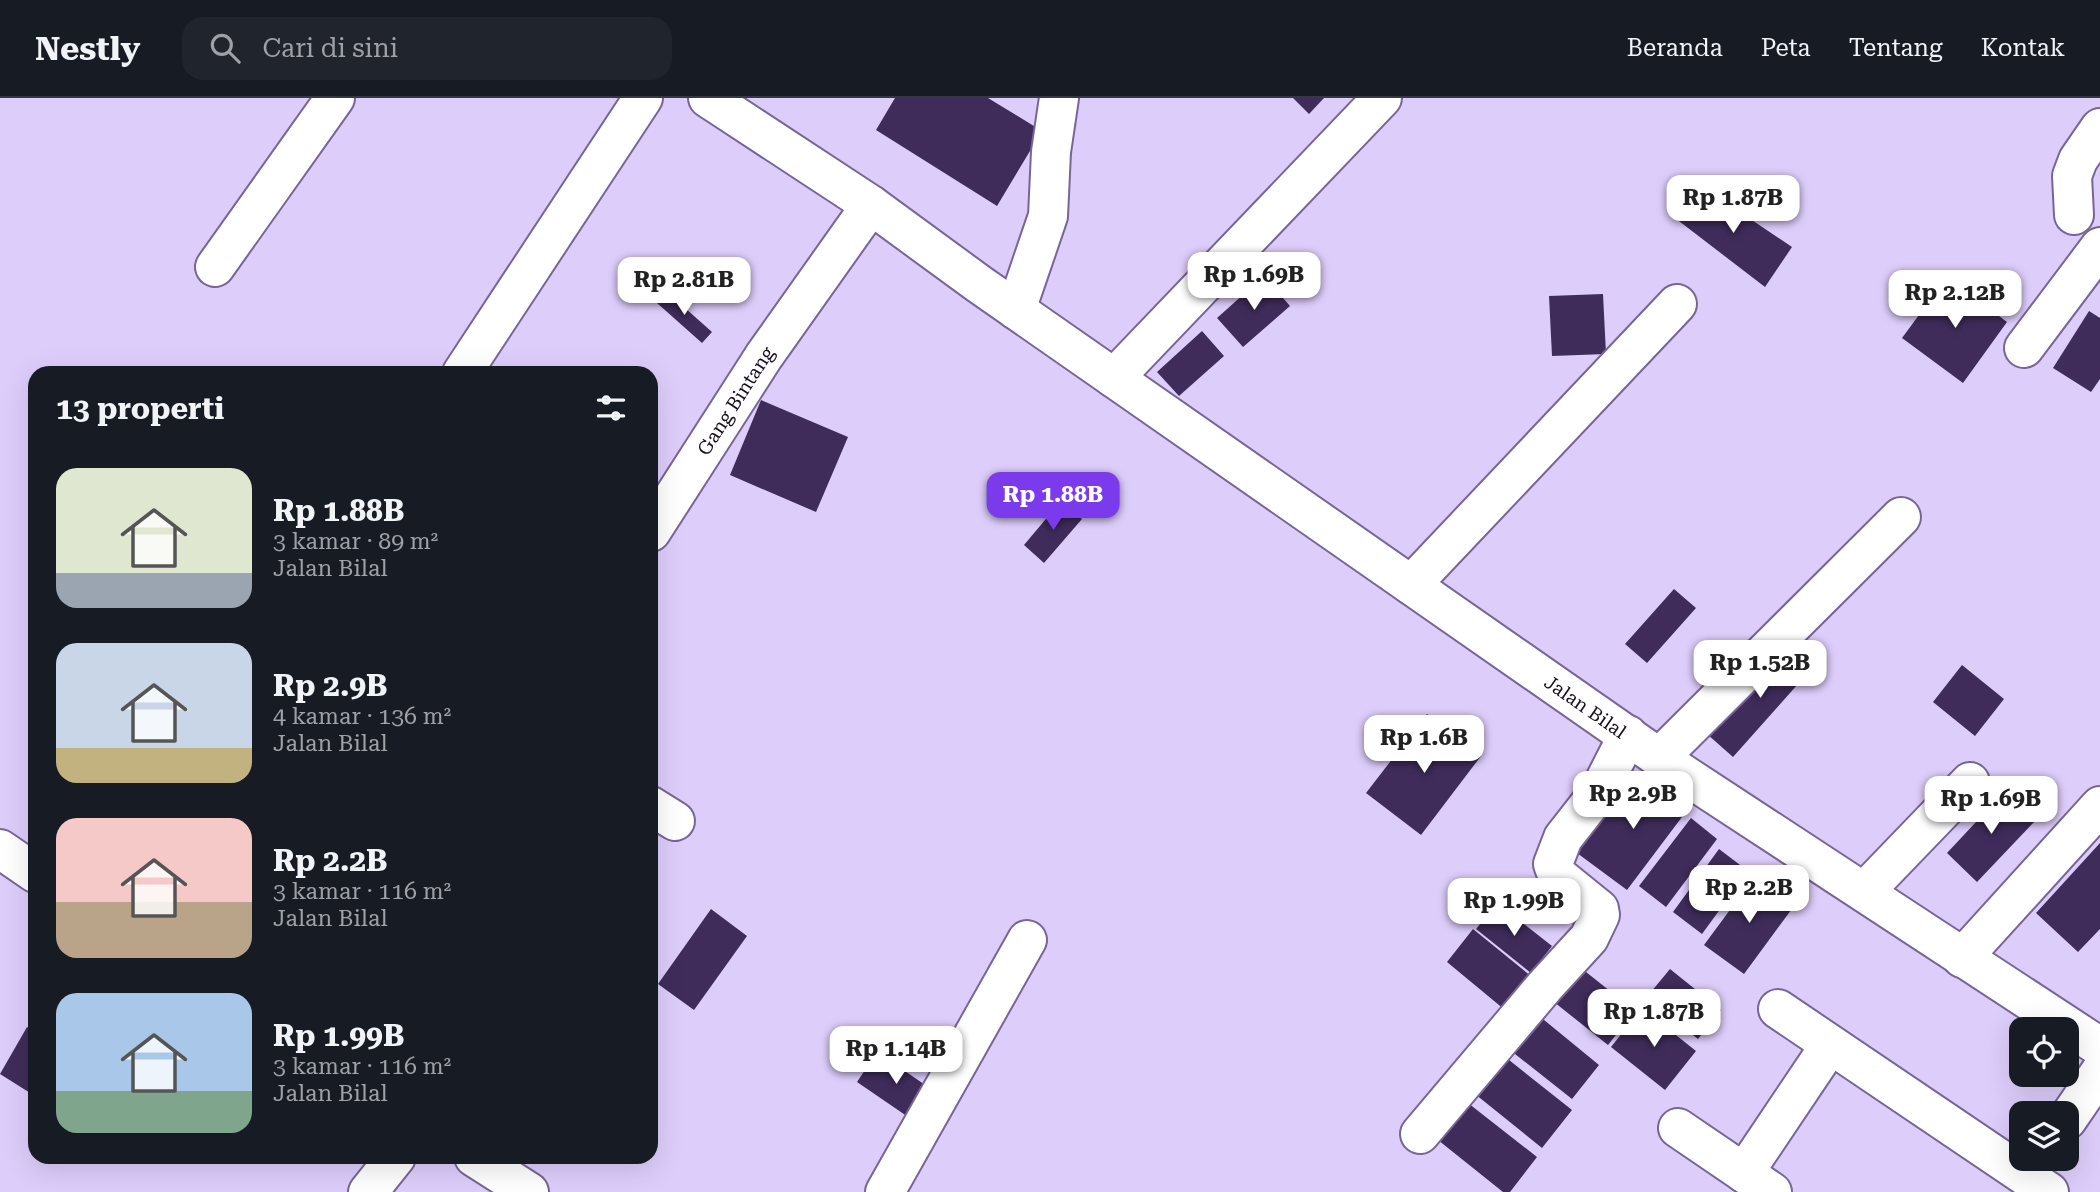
<!DOCTYPE html>
<html lang="id">
<meta charset="utf-8">
<style>
body{margin:0;font-family:"Roboto Serif",serif;background:#20242c;color:#f1f3f6;height:100vh;display:flex;flex-direction:column;font-size:26px;white-space:nowrap}
*{box-sizing:border-box;margin:0}
p{font-size:23px;color:#9ea1a6}
.icon{flex:none;width:38px;height:38px;fill:none;stroke:currentColor;stroke-width:2;stroke-linecap:round;stroke-linejoin:round}
.map{position:relative;flex:1;overflow:hidden}
.panel{position:absolute;left:28px;top:268px;width:630px;height:798px;display:flex;flex-direction:column;background:#171b24;border-radius:21px;box-shadow:0 7px 28px #0002}
.panel>*{flex:none}
.controls{position:absolute;left:2009px;top:919px;display:grid;gap:14px}
.controls a{display:grid;place-items:center;width:70px;height:70px;border-radius:14px;background:#171b24;box-shadow:0 7px 28px #0002;font-size:35px}
.price{position:absolute;translate:-50% -60px;padding:0 16px;border-radius:14px;background:#fff;color:#222;font-size:23px;line-height:46px;filter:drop-shadow(0 2px 4px #0008)}
.price::after{content:'';position:absolute;left:50%;top:42px;width:21px;height:16px;margin-left:-10px;background:inherit;clip-path:polygon(0 0,100% 0,50% 100%)}
.price.on{background:#7c3aed;color:#fff}
ul{padding:0;list-style:none}
li{display:flex;align-items:center;gap:21px;height:175px;padding:0 28px}
li span{display:grid;place-items:center;flex:none;width:196px;height:140px;border-radius:21px;color:#555}
li>.icon{margin-inline-start:auto}
span .icon{width:84px;height:84px;fill:#fffc;stroke-width:1}
li b{font-size:30px}
h2{display:flex;justify-content:space-between;align-items:center;height:84px;padding:0 28px;font-size:30px}
header{display:flex;align-items:center;gap:42px;box-sizing:border-box;height:98px;padding:0 35px;background:#171b24;border-bottom:2px solid #363941}
header strong{font-size:33px}
nav{display:flex;gap:38px;margin-inline-start:auto;font-size:24px}
.search{width:490px;height:63px;background:#20242c;display:flex;align-items:center;gap:18px;box-sizing:border-box;padding:0 24px;border-radius:21px;color:#9ea1a6;font-size:26px}
.map>svg:first-child{display:block}
.building{fill:#3f2c5b}
.lines{fill:none;stroke-linecap:round;stroke-linejoin:round}
.minor-casing{stroke:#786598;stroke-width:42}
.minor{stroke:#fff;stroke-width:38}
.labels{text-anchor:middle;dominant-baseline:central;stroke-width:7;stroke-linejoin:round;paint-order:stroke}
.street-label{font-size:19px;fill:#160e22;stroke:#f8f6fc}
</style>
<header>
<strong>Nestly</strong>
<div class="search"><svg class="icon" aria-label="search" viewBox="0 0 24 24"><circle cx="10" cy="10" r="6"/><path d="M15 15l6 6"/></svg>Cari di sini</div>
<nav><a>Beranda</a><a>Peta</a><a>Tentang</a><a>Kontak</a></nav>
</header>
<div class="map">
<svg width="2100" height="1094" viewBox="0 0 2100 1094">
<rect width="100%" height="100%" fill="#ddcdfb"/>
<!-- building -->
<path class="building" d="M 895,0 L 988,0 L 1042,33 L 997,108 L 876,32 Z
M 1293,0 L 1324,0 L 1309,16 Z
M 1697,85 L 1792,149 L 1765,189 L 1675,120 Z
M 1264,178 L 1290,208 L 1243,249 L 1217,220 Z
M 1947,179 L 2007,224 L 1963,285 L 1902,240 Z
M 667,194 L 712,234 L 702,245 L 657,205 Z
M 1603,196 L 1606,256 L 1552,258 L 1549,198 Z
M 2089,213 L 2100,220 L 2100,281 L 2091,294 L 2053,270 Z
M 1202,233 L 1224,258 L 1179,298 L 1157,274 Z
M 761,302 L 848,339 L 816,414 L 730,377 Z
M 1061,403 L 1082,421 L 1044,465 L 1024,447 Z
M 1674,491 L 1696,510 L 1647,565 L 1625,546 Z
M 1787,545 L 1813,569 L 1733,659 L 1707,636 Z
M 1962,567 L 2004,601 L 1975,638 L 1933,604 Z
M 1427,616 L 1481,658 L 1421,737 L 1366,695 Z
M 1639,674 L 1688,711 L 1627,792 L 1577,755 Z
M 2005,693 L 2036,722 L 1977,784 L 1947,755 Z
M 1691,720 L 1717,741 L 1666,809 L 1639,788 Z
M 2100,745 L 2100,831 L 2078,854 L 2036,815 Z
M 1719,751 L 1748,773 L 1702,836 L 1673,814 Z
M 1755,778 L 1794,808 L 1744,876 L 1704,847 Z
M 1497,805 L 1552,848 L 1531,875 L 1476,831 Z
M 711,811 L 747,838 L 694,912 L 658,886 Z
M 1473,831 L 1532,879 L 1505,912 L 1447,864 Z
M 1576,866 L 1635,913 L 1608,947 L 1549,900 Z
M 1670,871 L 1721,912 L 1698,941 L 1646,900 Z
M 1642,910 L 1696,953 L 1665,992 L 1611,949 Z
M 1538,917 L 1599,967 L 1572,1001 L 1510,952 Z
M 27,929 L 35,934 L 35,998 L 0,976 Z
M 877,954 L 934,993 L 914,1023 L 857,984 Z
M 1504,958 L 1572,1012 L 1542,1050 L 1475,996 Z
M 1468,1005 L 1537,1059 L 1510,1094 L 1503,1094 L 1438,1042 Z"/>
<g class="lines">
<defs>
<g id="minor">
<path id="s1" d="M 708,0 L 871,107 L 979,186 L 1668,666 L 2100,949"/>
<path d="M 2074,117 L 2072,78 L 2078,62 L 2100,30"/>
<path d="M 215,169 L 335,0"/>
<path d="M 1016,212 L 1048,118 L 1051,54 L 1059,0"/>
<path d="M 2024,250 L 2100,149"/>
<path d="M 462,275 L 643,0"/>
<path d="M 1114,280 L 1382,0"/>
<path id="s2" d="M 651,434 L 764,258 L 871,107"/>
<path d="M 1411,487 L 1677,206"/>
<path d="M 1659,660 L 1901,419"/>
<path d="M 651,708 L 675,723"/>
<path d="M 0,751 L 35,775"/>
<path d="M 1864,794 L 1970,684"/>
<path d="M 1962,860 L 2100,708"/>
<path d="M 1778,911 L 2049,1094"/>
<path d="M 2067,1022 L 2100,974"/>
<path d="M 1678,1030 L 1772,1094"/>
<path d="M 1420,1036 L 1545,888 L 1589,840 L 1600,817 L 1599,811 L 1557,777 L 1553,766 L 1563,740 L 1599,694 L 1628,637"/>
<path d="M 474,1059 L 529,1094"/>
<path d="M 1744,1075 L 1830,947"/>
<path d="M 368,1094 L 396,1059"/>
<path d="M 885,1094 L 1027,842"/>
</g>
</defs>
<!-- minor casing -->
<use href="#minor" class="minor-casing"/>
<!-- minor -->
<use href="#minor" class="minor"/>
</g>
<g class="labels">
<!-- street labels -->
<g class="street-label">
<text stroke="none"><textPath href="#s2" startOffset="156">Gang Bintang</textPath></text>
<text stroke="none"><textPath href="#s1" startOffset="1068">Jalan Bilal</textPath></text>
</g>
</g>
</svg>
<div class="controls">
<a><svg class="icon" aria-label="locate" viewBox="0 0 24 24"><circle cx="12" cy="12" r="6"/><path d="M12 2v4M12 18v4M2 12h4M18 12h4"/></svg></a>
<a><svg class="icon" aria-label="layers" viewBox="0 0 24 24"><path d="M12 4l9 5-9 5-9-5zM3 14l9 5 9-5"/></svg></a>
</div>
<b class="price" style="left:1733px;top:137px">Rp 1.87B</b>
<b class="price" style="left:1254px;top:214px">Rp 1.69B</b>
<b class="price" style="left:684px;top:219px">Rp 2.81B</b>
<b class="price" style="left:1955px;top:232px">Rp 2.12B</b>
<b class="price on" style="left:1053px;top:434px">Rp 1.88B</b>
<b class="price" style="left:1760px;top:602px">Rp 1.52B</b>
<b class="price" style="left:1424px;top:677px">Rp 1.6B</b>
<b class="price" style="left:1633px;top:733px">Rp 2.9B</b>
<b class="price" style="left:1991px;top:738px">Rp 1.69B</b>
<b class="price" style="left:1749px;top:827px">Rp 2.2B</b>
<b class="price" style="left:1514px;top:840px">Rp 1.99B</b>
<b class="price" style="left:1654px;top:951px">Rp 1.87B</b>
<b class="price" style="left:896px;top:988px">Rp 1.14B</b>
<section class="panel">
<h2>13 properti<svg class="icon" aria-label="filters" viewBox="0 0 24 24"><path d="M4 7h16M4 17h16"/><circle cx="9" cy="7" r="2"/><circle cx="15" cy="17" r="2"/></svg></h2>
<ul>
<li><span style="background:linear-gradient(#dfe7d0 75%,#9aa5b1 0)"><svg class="icon" aria-label="home" viewBox="0 0 24 24"><path d="M3 11l9-7 9 7M6 9v11h12V9"/></svg></span><div><b>Rp 1.88B</b><p>3 kamar · 89 m²</p><p>Jalan Bilal</p></div></li>
<li><span style="background:linear-gradient(#c9d6e8 75%,#c2b280 0)"><svg class="icon" aria-label="home" viewBox="0 0 24 24"><path d="M3 11l9-7 9 7M6 9v11h12V9"/></svg></span><div><b>Rp 2.9B</b><p>4 kamar · 136 m²</p><p>Jalan Bilal</p></div></li>
<li><span style="background:linear-gradient(#f6c9c9 60%,#b9a48a 0)"><svg class="icon" aria-label="home" viewBox="0 0 24 24"><path d="M3 11l9-7 9 7M6 9v11h12V9"/></svg></span><div><b>Rp 2.2B</b><p>3 kamar · 116 m²</p><p>Jalan Bilal</p></div></li>
<li><span style="background:linear-gradient(#a9c7e8 70%,#7fa58c 0)"><svg class="icon" aria-label="home" viewBox="0 0 24 24"><path d="M3 11l9-7 9 7M6 9v11h12V9"/></svg></span><div><b>Rp 1.99B</b><p>3 kamar · 116 m²</p><p>Jalan Bilal</p></div></li>
</ul>
</section>
</div>
